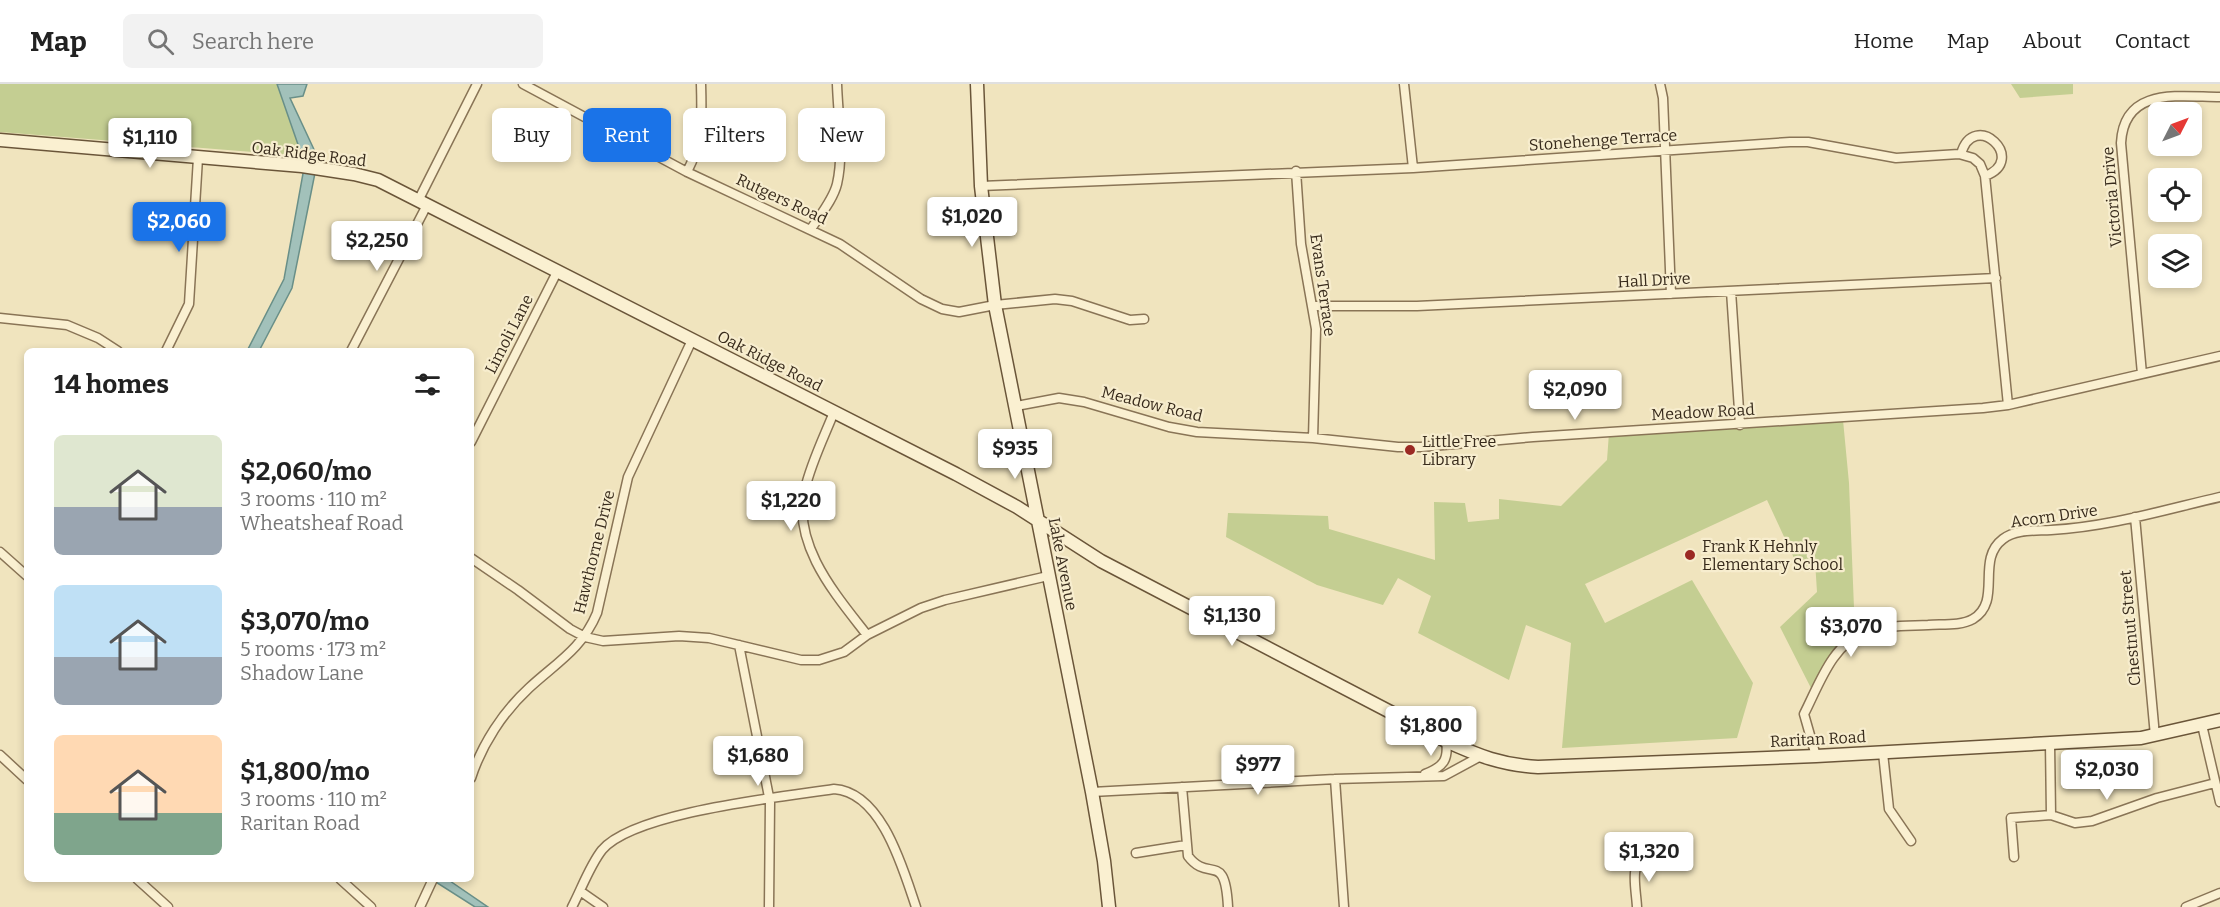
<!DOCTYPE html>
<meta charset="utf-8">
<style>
body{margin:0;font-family:Bitter,serif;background:#f2f2f2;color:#222;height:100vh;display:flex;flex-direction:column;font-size:22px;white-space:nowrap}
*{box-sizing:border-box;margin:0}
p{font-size:20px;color:#767676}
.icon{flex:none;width:33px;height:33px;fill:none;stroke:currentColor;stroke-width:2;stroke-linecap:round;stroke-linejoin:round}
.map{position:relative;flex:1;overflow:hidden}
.drawer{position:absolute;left:24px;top:264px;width:450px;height:534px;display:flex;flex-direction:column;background:#fff;border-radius:9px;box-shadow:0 3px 9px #0003}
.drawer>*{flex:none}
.guide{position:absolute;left:492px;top:24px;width:570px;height:54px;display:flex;gap:12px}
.needle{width:39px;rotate:48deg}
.fabs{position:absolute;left:2148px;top:18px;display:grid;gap:12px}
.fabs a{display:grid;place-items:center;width:54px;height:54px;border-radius:9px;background:#fff;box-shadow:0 3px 9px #0003;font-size:30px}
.price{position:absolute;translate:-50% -51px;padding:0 14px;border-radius:6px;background:#fff;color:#222;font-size:20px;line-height:39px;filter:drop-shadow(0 2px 3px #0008)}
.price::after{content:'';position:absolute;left:50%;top:36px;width:18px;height:14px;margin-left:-9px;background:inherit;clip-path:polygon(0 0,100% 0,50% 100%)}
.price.active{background:#1a73e8;color:#fff}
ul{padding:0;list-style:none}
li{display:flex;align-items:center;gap:18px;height:150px;padding:0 30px}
li span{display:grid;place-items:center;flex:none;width:168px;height:120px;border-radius:9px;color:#555}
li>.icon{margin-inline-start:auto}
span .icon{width:72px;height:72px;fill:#fffc;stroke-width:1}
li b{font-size:26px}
h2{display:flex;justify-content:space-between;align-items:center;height:72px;padding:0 30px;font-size:26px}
.pill{padding:0 21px;border-radius:9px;background:#fff;box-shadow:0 3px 9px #0003;font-size:21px;line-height:54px}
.pill.active{background:#1a73e8;color:#fff}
header{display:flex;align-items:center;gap:36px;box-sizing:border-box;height:84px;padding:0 30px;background:#fff;border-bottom:2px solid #e0e0e0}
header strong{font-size:28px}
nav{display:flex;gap:33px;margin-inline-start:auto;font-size:21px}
.search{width:420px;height:54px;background:#f2f2f2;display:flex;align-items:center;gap:15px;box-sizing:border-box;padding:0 21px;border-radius:9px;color:#767676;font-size:22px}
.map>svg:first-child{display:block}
.green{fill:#c4ce92}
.water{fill:#a2c1ba;stroke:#698f88;stroke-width:1.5}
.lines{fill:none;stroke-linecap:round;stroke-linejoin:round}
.street-casing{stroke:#897456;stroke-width:11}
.secondary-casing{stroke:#6a5539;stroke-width:15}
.street{stroke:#faf0d1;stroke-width:8}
.secondary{stroke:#faf0d1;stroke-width:12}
.poi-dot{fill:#9b2923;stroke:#f7edce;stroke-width:2}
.labels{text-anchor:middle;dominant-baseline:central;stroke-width:4.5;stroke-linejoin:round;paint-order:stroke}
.street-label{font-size:16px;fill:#372a1b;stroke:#f7edce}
.poi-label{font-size:16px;fill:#372a1b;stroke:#f7edce;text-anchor:start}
</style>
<header>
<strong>Map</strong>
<div class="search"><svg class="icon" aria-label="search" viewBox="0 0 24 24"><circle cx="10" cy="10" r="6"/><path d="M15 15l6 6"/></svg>Search here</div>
<nav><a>Home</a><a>Map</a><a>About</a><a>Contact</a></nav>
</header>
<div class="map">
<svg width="2220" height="823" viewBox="0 0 2220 823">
<rect width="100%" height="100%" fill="#f0e4be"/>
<!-- green -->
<path class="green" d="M 0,0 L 277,0 L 302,72 L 0,48 Z
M 2011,0 L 2073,0 L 2073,10 L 2020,14 Z
M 1843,336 L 1849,399 L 1855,549 L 1814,610 L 1780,543 L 1817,508 L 1815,477 L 1800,487 L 1767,416 L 1585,500 L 1605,539 L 1692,496 L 1753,599 L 1737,654 L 1562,664 L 1571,559 L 1526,541 L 1509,596 L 1418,549 L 1431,512 L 1398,494 L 1383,521 L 1317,501 L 1226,453 L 1228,429 L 1328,432 L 1329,445 L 1435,476 L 1434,418 L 1465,419 L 1468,438 L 1499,435 L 1499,415 L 1561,422 L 1607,376 L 1609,349 Z"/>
<!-- water -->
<path class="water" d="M 277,0 L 307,0 L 303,12 L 290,14 L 318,74 L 292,204 L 259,267 L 247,267 L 284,195 L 304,84 L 302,72 Z
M 431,795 L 447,795 L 488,823 L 475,823 Z"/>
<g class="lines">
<defs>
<path id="street" d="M 523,0 L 687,88 L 840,160 L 921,215 L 942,225 L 959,228 L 995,221 L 1055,215 L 1072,217 L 1130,236 L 1144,235
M 1404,0 L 1413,84
M 1660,0 L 1663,14 L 1671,210
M 1961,70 C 1974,24 2029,76 1985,92
M 1296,87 L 1301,160 L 1316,245 L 1313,354
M 687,88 C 703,57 702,34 701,0
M 981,102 L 1413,84 L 1790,58 L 1808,58 L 1896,74 L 1959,70 L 1973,74 L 1980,80 L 1985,92 L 2008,321
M 418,117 L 477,0
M 811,145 C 820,131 833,116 837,100 C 844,70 838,31 837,0
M 1731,207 L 1740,341
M 1313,222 L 1417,222 L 1996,194
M 0,234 L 67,241 L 98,254 L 118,267
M 166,267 L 189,220 L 198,74
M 351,267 L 427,121
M 2142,290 L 2121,59 C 2124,2 2180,13 2220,13
M 1016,322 L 1059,314 L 1084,318 L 1169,343 L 1197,348 L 1313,354 L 1398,363 L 1421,363 L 1533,353 L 1983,324 L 2008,321 L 2220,272
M 834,328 C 824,353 811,379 805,405 C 791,460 836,511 867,551
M 471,358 L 557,188
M 2135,433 L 2155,652
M 0,468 L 27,492
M 471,474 L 518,506 L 570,545 L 585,553 L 603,557 L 679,552 L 709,554 L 801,576 L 819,576 L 844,568 L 867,551 L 921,524 L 945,516 L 1048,492
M 739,561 L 770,718 L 769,823
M 2202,641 L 2220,718
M 2050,659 L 2051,731 L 2075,739 L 2092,737 L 2157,714 L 2215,699
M 1883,669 L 1889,725 L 1911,757
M 0,671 L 27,696
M 1816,672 L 1804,630 C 1819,601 1832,560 1865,548 C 1885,541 1907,542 1928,541 C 1942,540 1961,542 1973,535 C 2003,517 1975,476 2003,455 C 2016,445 2035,447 2051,446 C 2108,443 2164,426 2220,413
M 1425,690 C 1443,683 1449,676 1446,657
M 471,694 C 482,660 503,628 529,604 C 556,579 582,565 597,529 L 628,393 L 692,256
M 1335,695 L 1344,823
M 1182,703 L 1188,772 C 1209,800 1225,765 1228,823
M 1092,708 L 1335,695 L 1444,692 L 1479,673
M 1136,769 L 1186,761
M 2014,773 L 2011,734 L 2051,731
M 137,795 L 168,823
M 340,795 L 371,823
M 580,807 L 603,823
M 420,823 L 433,795
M 572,823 C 581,806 590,781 602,766 C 634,728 782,713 834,705 C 882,708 903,785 916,823
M 1637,823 C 1636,804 1630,784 1643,769
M 2186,823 L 2220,809"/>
<path id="secondary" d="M 977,0 L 981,102 L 995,221 L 1092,708 L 1104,777 L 1109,823
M 0,56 L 302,82 L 354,90 L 378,96 L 956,390 L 1017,423 L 1101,477 L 1446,657 C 1479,672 1502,681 1538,683 L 1816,672 L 2141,654 L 2220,636"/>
</defs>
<!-- street casing -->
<use href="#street" class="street-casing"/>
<!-- secondary casing -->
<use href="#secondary" class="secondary-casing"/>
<!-- street -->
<use href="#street" class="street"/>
<!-- secondary -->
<use href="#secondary" class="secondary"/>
</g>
<!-- markers -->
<g class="poi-dot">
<circle cx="1410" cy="366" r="6"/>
<circle cx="1690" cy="471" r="6"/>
</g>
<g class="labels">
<!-- street labels -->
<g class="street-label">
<text transform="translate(1603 56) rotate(-4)">Stonehenge Terrace</text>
<text transform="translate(309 70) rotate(7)">Oak Ridge Road</text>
<text transform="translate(2112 113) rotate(-95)">Victoria Drive</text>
<text transform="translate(782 115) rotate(25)">Rutgers Road</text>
<text transform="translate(1654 196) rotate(-3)">Hall Drive</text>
<text transform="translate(1323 201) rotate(82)">Evans Terrace</text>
<text transform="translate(509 250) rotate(-63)">Limoli Lane</text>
<text transform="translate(770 277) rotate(27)">Oak Ridge Road</text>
<text transform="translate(1152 320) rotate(14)">Meadow Road</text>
<text transform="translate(1703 328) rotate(-3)">Meadow Road</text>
<text transform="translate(2054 432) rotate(-8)">Acorn Drive</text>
<text transform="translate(594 468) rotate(-76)">Hawthorne Drive</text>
<text transform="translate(1063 480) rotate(79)">Lake Avenue</text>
<text transform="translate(2130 544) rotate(-95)">Chestnut Street</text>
<text transform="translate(1818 655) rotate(-3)">Raritan Road</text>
</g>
<!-- poi labels -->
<g class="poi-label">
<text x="1422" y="357">Little Free<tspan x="1422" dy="18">Library</tspan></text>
<text x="1702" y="462">Frank K Hehnly<tspan x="1702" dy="18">Elementary School</tspan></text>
</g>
</g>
</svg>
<div class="fabs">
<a><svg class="needle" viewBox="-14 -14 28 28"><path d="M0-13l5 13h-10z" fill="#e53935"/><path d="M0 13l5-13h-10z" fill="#767676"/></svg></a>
<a><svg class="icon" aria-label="locate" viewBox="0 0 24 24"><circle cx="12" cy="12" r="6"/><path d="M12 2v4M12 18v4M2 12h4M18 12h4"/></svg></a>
<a><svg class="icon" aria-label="layers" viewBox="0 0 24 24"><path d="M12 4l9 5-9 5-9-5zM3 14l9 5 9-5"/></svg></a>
</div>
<b class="price" style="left:150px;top:85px">$1,110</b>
<b class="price" style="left:972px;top:164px">$1,020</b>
<b class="price active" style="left:179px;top:169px">$2,060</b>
<b class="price" style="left:377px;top:188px">$2,250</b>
<b class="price" style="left:1575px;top:337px">$2,090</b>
<b class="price" style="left:1015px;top:396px">$935</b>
<b class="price" style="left:791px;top:448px">$1,220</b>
<b class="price" style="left:1232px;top:563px">$1,130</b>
<b class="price" style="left:1851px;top:574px">$3,070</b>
<b class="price" style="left:1431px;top:673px">$1,800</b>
<b class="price" style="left:758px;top:703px">$1,680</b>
<b class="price" style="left:1258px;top:712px">$977</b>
<b class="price" style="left:2107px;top:717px">$2,030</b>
<b class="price" style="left:1649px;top:799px">$1,320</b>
<div class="guide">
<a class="pill">Buy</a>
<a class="pill active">Rent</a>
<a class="pill">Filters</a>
<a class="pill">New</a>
</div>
<section class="drawer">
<h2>14 homes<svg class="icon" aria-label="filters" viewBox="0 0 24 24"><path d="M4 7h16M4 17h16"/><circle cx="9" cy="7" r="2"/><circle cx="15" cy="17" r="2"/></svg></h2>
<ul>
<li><span style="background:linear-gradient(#dfe7d0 60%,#9aa5b1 0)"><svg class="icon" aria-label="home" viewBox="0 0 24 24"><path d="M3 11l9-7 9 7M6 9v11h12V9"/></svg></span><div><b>$2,060/mo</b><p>3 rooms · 110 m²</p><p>Wheatsheaf Road</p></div></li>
<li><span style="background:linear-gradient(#bfe0f5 60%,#9aa5b1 0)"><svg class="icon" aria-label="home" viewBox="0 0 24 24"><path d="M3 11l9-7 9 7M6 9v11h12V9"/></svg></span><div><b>$3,070/mo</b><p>5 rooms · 173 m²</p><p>Shadow Lane</p></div></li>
<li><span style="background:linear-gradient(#ffd9b3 65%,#7fa58c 0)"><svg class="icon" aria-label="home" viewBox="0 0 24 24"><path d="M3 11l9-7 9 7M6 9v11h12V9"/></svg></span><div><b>$1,800/mo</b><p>3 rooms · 110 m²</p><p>Raritan Road</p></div></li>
</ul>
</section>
</div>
